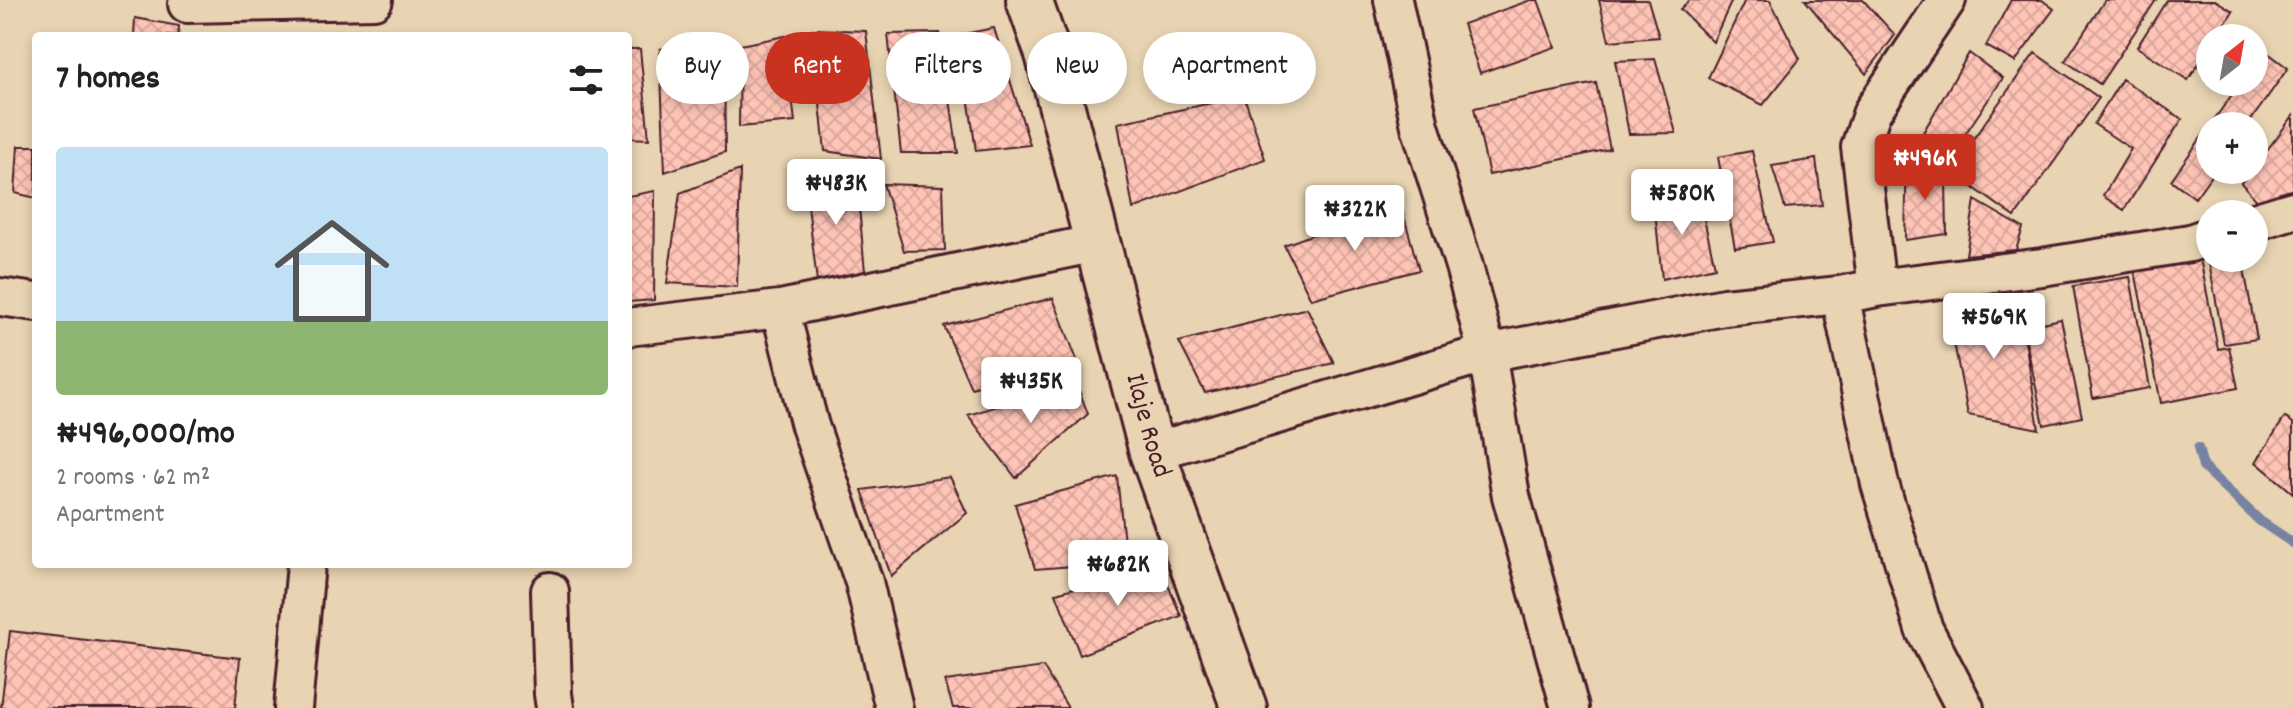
<!DOCTYPE html>
<meta charset="utf-8">
<style>
body{margin:0;font-family:Dekko,sans-serif;background:#f6f6f6;color:#222;height:100vh;display:flex;flex-direction:column;font-size:30px;white-space:nowrap}
*{box-sizing:border-box;margin:0}
p{font-size:26px;color:#767676}
.icon{flex:none;width:44px;height:44px;fill:none;stroke:currentColor;stroke-width:2;stroke-linecap:round;stroke-linejoin:round}
.map{position:relative;flex:1;overflow:hidden}
.side{position:absolute;left:32px;top:32px;width:600px;height:536px;display:flex;flex-direction:column;background:#fff;border-radius:8px;box-shadow:0 4px 12px #0003}
.side>*{flex:none}
.guide{position:absolute;left:656px;top:32px;width:760px;height:72px;display:flex;gap:16px}
.needle{width:52px;rotate:31deg}
.controls{position:absolute;left:2196px;top:24px;display:grid;gap:16px}
.controls a{display:grid;place-items:center;width:72px;height:72px;border-radius:50%;background:#fff;box-shadow:0 4px 12px #0003;font-size:40px}
.price{position:absolute;translate:-50% -68px;padding:0 18px;border-radius:8px;background:#fff;color:#222;font-size:26px;line-height:52px;filter:drop-shadow(0 2px 4px #0008)}
.price::after{content:'';position:absolute;left:50%;top:48px;width:24px;height:18px;margin-left:-12px;background:inherit;clip-path:polygon(0 0,100% 0,50% 100%)}
.price.current{background:#c8321e;color:#fff}
ul{padding:0;list-style:none}
li{display:grid;align-content:center;gap:16px;height:424px;padding:0 24px}
li span{display:grid;place-items:center;height:248px;border-radius:8px;color:#555}
li>.icon{margin-inline-start:auto}
span .icon{width:144px;height:144px;fill:#fffc;stroke-width:1}
li b{font-size:34px}
h2{display:flex;justify-content:space-between;align-items:center;height:96px;padding:0 24px;font-size:34px}
.pill{padding:0 28px;border-radius:36px;background:#fff;box-shadow:0 4px 12px #0003;font-size:28px;line-height:72px}
.pill.current{background:#c8321e;color:#fff}
.map>svg:first-child{display:block}
.lines{fill:none;stroke-linecap:round;stroke-linejoin:round}
.stream{stroke:#7883a2;stroke-width:10}
.building{fill:url(#building-cross-hatch);stroke:#4a1f2b;stroke-width:2}
.minor-casing{stroke:#4a1f2b;stroke-width:42}
.tertiary-casing{stroke:#4a1f2b;stroke-width:50}
.minor{stroke:#e8d4b2;stroke-width:36}
.tertiary{stroke:#e8d4b2;stroke-width:44}
.labels{text-anchor:middle;dominant-baseline:central;stroke-width:6;stroke-linejoin:round;paint-order:stroke}
.street-label{font-size:28px;fill:#4a1f2b;stroke:#e8d4b2}
</style>
<div class="map">
<svg width="2293" height="708" viewBox="0 0 2293 708">
<defs>
<pattern id="building-cross-hatch" width="8" height="8" patternUnits="userSpaceOnUse" patternTransform="scale(2)"><rect width="8" height="8" fill="#fec4b6"/><path d="M0 0l8 8M0 8l8-8" fill="none" stroke="#dba89d"/></pattern>
</defs>
<rect width="100%" height="100%" fill="#e8d4b2"/>
<filter id="ink" filterUnits="userSpaceOnUse"><feTurbulence type="fractalNoise" baseFrequency=".0125" numOctaves="2"/><feDisplacementMap in="SourceGraphic" scale="16" xChannelSelector="R" yChannelSelector="G"/><feConvolveMatrix kernelMatrix="1 2 1 2 8 2 1 2 1" color-interpolation-filters="sRGB"/></filter>
<g filter="url(#ink)">
<g class="lines">
<!-- stream -->
<path class="stream" d="M 2198,448 L 2203,467 L 2260,521 L 2293,543"/>
</g>
<!-- building -->
<path class="building" d="M 1531,0 L 1538,0 L 1555,47 L 1480,73 L 1463,24 Z
M 1599,0 L 1648,0 L 1659,37 L 1609,41 Z
M 1690,0 L 1732,0 L 1713,42 L 1680,9 Z
M 1745,0 L 1770,0 L 1800,59 L 1763,105 L 1708,78 Z
M 1805,0 L 1863,0 L 1895,35 L 1866,74 Z
M 2011,0 L 2042,0 L 2054,9 L 2015,62 L 1986,46 Z
M 2105,0 L 2156,0 L 2100,84 L 2065,61 Z
M 2167,0 L 2215,0 L 2233,11 L 2215,38 L 2210,38 L 2210,46 L 2188,80 L 2137,47 Z
M 135,18 L 179,26 L 178,36 L 134,36 Z
M 994,28 L 1030,145 L 976,151 L 959,35 Z
M 812,29 L 866,31 L 881,159 L 825,151 Z
M 940,33 L 958,153 L 901,153 L 888,34 Z
M 724,36 L 725,152 L 665,172 L 660,49 Z
M 785,36 L 795,122 L 739,127 L 740,45 Z
M 628,49 L 640,49 L 649,139 L 628,138 Z
M 2264,50 L 2288,68 L 2247,126 L 2210,126 L 2210,170 L 2215,170 L 2195,198 L 2171,180 L 2241,82 L 2254,82 L 2254,64 Z
M 1969,53 L 2003,78 L 1947,161 L 1917,143 Z
M 2035,53 L 2099,98 L 2015,217 L 1950,171 Z
M 1655,59 L 1676,133 L 1629,134 L 1615,61 Z
M 2122,79 L 2182,119 L 2124,210 L 2103,196 L 2131,149 L 2094,124 Z
M 1596,83 L 1610,149 L 1489,175 L 1474,108 Z
M 1244,96 L 1265,159 L 1133,209 L 1118,123 Z
M 2293,116 L 2293,190 L 2260,204 L 2241,183 L 2251,170 L 2254,170 L 2254,167 Z
M 18,146 L 36,146 L 36,198 L 15,193 Z
M 1752,151 L 1773,242 L 1735,248 L 1718,157 Z
M 1907,156 L 1946,179 L 1947,234 L 1905,240 Z
M 1816,159 L 1822,205 L 1785,208 L 1772,166 Z
M 740,170 L 737,287 L 667,283 L 680,193 Z
M 856,174 L 865,272 L 817,282 L 805,180 Z
M 883,184 L 943,186 L 945,250 L 904,251 Z
M 655,191 L 654,300 L 628,302 L 628,196 Z
M 1699,197 L 1715,267 L 1662,279 L 1654,202 Z
M 1975,200 L 2023,228 L 2016,250 L 1966,255 Z
M 1400,202 L 1419,270 L 1311,299 L 1284,245 Z
M 2200,258 L 2218,349 L 2229,347 L 2238,388 L 2161,403 L 2135,271 Z
M 2242,258 L 2257,339 L 2224,344 L 2209,263 Z
M 2130,277 L 2150,388 L 2093,398 L 2073,286 Z
M 2013,295 L 2023,327 L 2039,429 L 1968,415 L 1947,307 Z
M 1053,298 L 1077,360 L 971,388 L 944,326 Z
M 1307,308 L 1334,363 L 1205,393 L 1179,342 Z
M 2061,319 L 2082,417 L 2044,425 L 2023,327 Z
M 1076,382 L 1088,414 L 1016,478 L 968,415 Z
M 2285,417 L 2293,423 L 2293,493 L 2256,462 Z
M 1117,476 L 1126,562 L 1035,569 L 1015,504 Z
M 950,477 L 967,513 L 891,576 L 862,490 Z
M 1160,565 L 1181,616 L 1080,655 L 1056,593 Z
M 10,631 L 240,658 L 235,708 L 1,708 Z
M 1043,667 L 1068,708 L 953,708 L 945,681 Z"/>
<g class="lines">
<defs>
<path id="minor" d="M 1393,0 L 1420,126 L 1464,266 L 1487,353 L 1511,496 L 1570,708
M 187,4 L 374,0
M 2254,222 L 2293,210
M 1877,288 L 1860,147 L 1872,112 L 1947,0
M 1840,295 L 1880,484 L 1924,629 L 1965,708
M 0,297 L 36,302
M 780,309 L 810,426 L 864,582 L 894,708
M 628,327 L 780,309 L 1097,243
M 1152,452 L 1487,353 L 1724,307 L 1840,295 L 1877,288 L 2042,267 L 2190,243 L 2210,236
M 550,591 L 553,694 L 555,708
M 293,708 L 306,564"/>
<g id="tertiary">
<path id="s1" d="M 1029,0 L 1048,54 L 1152,452 L 1244,708"/>
</g>
</defs>
<!-- minor casing -->
<use href="#minor" class="minor-casing"/>
<!-- tertiary casing -->
<use href="#tertiary" class="tertiary-casing"/>
<!-- minor -->
<use href="#minor" class="minor"/>
<!-- tertiary -->
<use href="#tertiary" class="tertiary"/>
</g>
</g>
<g class="labels">
<!-- street labels -->
<g class="street-label">
<text stroke="none"><textPath href="#s1" startOffset="442">Ilaje Road</textPath></text>
</g>
</g>
</svg>
<div class="controls">
<a><svg class="needle" viewBox="-14 -14 28 28"><path d="M0-13l5 13h-10z" fill="#e53935"/><path d="M0 13l5-13h-10z" fill="#767676"/></svg></a>
<a>+</a>
<a>−</a>
</div>
<b class="price current" style="left:1925px;top:202px">₦496K</b>
<b class="price" style="left:836px;top:227px">₦483K</b>
<b class="price" style="left:1682px;top:237px">₦580K</b>
<b class="price" style="left:1355px;top:253px">₦322K</b>
<b class="price" style="left:1994px;top:361px">₦569K</b>
<b class="price" style="left:1031px;top:425px">₦435K</b>
<b class="price" style="left:1118px;top:608px">₦682K</b>
<div class="guide">
<a class="pill">Buy</a>
<a class="pill current">Rent</a>
<a class="pill">Filters</a>
<a class="pill">New</a>
<a class="pill">Apartment</a>
</div>
<section class="side">
<h2>7 homes<svg class="icon" aria-label="filters" viewBox="0 0 24 24"><path d="M4 7h16M4 17h16"/><circle cx="9" cy="7" r="2"/><circle cx="15" cy="17" r="2"/></svg></h2>
<ul>
<li><span style="background:linear-gradient(#bfe0f5 70%,#8fb573 0)"><svg class="icon" aria-label="home" viewBox="0 0 24 24"><path d="M3 11l9-7 9 7M6 9v11h12V9"/></svg></span><div><b>₦496,000/mo</b><p>2 rooms · 62 m²</p><p>Apartment</p></div></li>
</ul>
</section>
</div>
